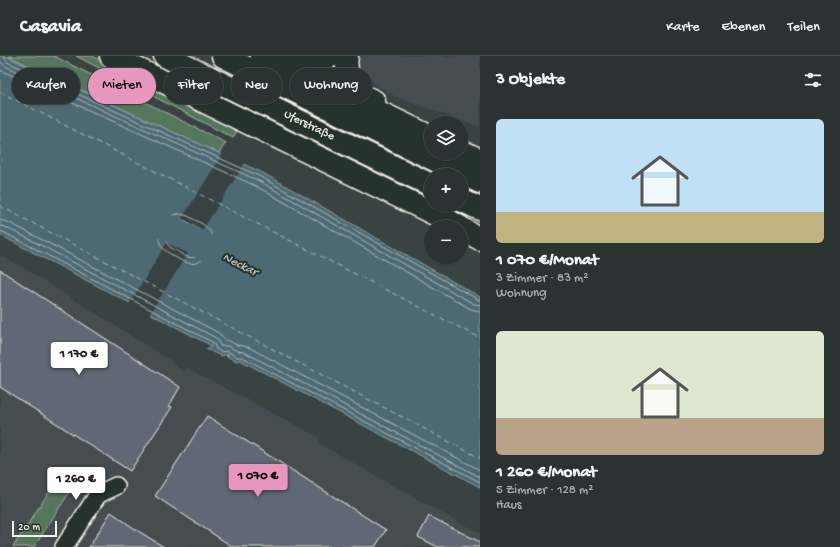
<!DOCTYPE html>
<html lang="de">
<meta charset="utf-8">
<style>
body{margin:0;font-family:"Gochi Hand",sans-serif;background:#363e3e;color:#f1f3f6;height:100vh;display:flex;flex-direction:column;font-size:15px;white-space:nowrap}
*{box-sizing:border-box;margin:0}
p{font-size:13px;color:#a5aaac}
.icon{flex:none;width:22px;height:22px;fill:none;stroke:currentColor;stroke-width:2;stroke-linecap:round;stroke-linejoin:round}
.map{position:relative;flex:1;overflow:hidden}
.drawer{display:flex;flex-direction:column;background:#2a3232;width:360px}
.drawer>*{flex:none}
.hud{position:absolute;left:12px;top:12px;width:380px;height:36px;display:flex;gap:8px}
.fabs{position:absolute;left:424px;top:60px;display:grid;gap:8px}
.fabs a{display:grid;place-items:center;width:44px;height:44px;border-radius:50%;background:#2a3232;box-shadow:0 1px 3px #0004,0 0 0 1px #464d4d;font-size:20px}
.scale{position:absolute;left:12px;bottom:10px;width:45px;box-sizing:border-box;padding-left:4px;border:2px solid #f4f1e8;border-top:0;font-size:11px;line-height:14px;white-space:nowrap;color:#f4f1e8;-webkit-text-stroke:3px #26332d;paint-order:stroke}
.price{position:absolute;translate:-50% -34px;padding:0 9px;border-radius:4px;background:#fff;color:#222;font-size:13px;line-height:26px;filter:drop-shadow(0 1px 2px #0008)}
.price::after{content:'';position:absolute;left:50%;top:24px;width:12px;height:9px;margin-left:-6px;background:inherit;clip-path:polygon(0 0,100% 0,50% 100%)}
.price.active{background:#e797bd;color:#111}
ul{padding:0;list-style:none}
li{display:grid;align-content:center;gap:8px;height:212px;padding:0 16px}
li span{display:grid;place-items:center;height:124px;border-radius:6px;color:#555}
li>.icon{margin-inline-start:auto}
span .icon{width:72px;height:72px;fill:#fffc;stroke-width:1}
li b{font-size:17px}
h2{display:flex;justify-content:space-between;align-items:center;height:48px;padding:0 16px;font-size:17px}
.pill{padding:0 14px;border-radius:18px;background:#2a3232;box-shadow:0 1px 3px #0004,0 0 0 1px #464d4d;font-size:14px;line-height:36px}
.pill.active{background:#e797bd;color:#111}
header{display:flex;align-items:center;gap:24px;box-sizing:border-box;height:56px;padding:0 20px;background:#2a3232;border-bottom:1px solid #464d4d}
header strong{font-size:19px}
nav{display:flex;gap:22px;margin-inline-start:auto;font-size:14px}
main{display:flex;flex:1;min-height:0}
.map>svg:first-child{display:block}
.built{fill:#444e51}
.green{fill:#57755d;stroke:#a6b3a2}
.water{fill:#4d6973;stroke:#909fa2;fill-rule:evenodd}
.pier{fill:#384342}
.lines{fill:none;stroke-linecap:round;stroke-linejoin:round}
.shore{stroke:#b1bbb9;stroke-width:1}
.river{stroke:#4d6973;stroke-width:27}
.ferry{stroke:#b1bbb9;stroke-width:1;stroke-dasharray:5 4;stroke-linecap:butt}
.building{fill:#616774;stroke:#f4f1e8}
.minor-casing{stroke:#f4f1e8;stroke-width:20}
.highway-casing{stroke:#f4f1e8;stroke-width:25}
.minor{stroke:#26332d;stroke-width:17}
.highway{stroke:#26332d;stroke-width:22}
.labels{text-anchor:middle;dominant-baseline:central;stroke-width:4;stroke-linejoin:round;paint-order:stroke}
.street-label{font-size:12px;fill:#f4f1e8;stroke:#26332d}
.water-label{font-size:13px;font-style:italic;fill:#b1bbb9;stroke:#26332d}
</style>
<header>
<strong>Casavia</strong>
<nav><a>Karte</a><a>Ebenen</a><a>Teilen</a></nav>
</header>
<main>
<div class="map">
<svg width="480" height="491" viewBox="0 0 480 491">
<rect width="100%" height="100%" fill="#384342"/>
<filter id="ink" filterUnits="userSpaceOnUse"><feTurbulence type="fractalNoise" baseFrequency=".025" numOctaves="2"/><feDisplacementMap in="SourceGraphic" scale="8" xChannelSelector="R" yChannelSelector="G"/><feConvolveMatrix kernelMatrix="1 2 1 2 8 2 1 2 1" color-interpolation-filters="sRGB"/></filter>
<g filter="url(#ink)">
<!-- built -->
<path class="built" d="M 360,0 L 480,0 L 480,71 L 396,41 L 375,29 L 359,10 Z
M 0,199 L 22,211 L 173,306 L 172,308 L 184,316 L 187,312 L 320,382 L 318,387 L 454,464 L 480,477 L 480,491 L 0,491 Z"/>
<!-- green -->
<path class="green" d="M 8,0 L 54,0 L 226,87 L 219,97 L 105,45 Z
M 76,0 L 92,0 L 239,71 L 233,82 Z
M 64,413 L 78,423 L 34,491 L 13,491 Z"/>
<!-- water -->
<path class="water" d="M 0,0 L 5,0 L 263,117 L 480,241 L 480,431 L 240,304 L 237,305 L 226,300 L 229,299 L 228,298 L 221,300 L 206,293 L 212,290 L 0,179 ZM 181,173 L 197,183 L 197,185 L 193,192 L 190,193 L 175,183 L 173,175 Z"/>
<!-- pier -->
<path class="pier" d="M 223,97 L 245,107 L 149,259 L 129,248 L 174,175 Z"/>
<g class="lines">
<!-- shore -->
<path class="shore" d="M 4,0 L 5,3 L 7,6 L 261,121 L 477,243 L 480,244
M 0,5 L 5,10 L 259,125 L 474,248 L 480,249
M 0,14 L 256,130 L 471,253 L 480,255
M 178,158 C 185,158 190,161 195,164 C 199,166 203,168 206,171 C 216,179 212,192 205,201 C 195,213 182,206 172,199 C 169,197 165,195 162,191 C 157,183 156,170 164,163 C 168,160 174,159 178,158 Z
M 0,164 L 8,166 L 35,180 L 217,276 L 221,279 L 225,284 C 231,285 232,287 237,289 C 241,290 244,290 248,291 L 480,414
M 178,164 C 185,163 189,167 195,171 C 198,173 203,175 205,179 C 210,189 199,205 187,201 C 184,200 180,197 177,195 C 173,193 169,191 167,187 C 159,174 165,168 178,164 Z
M 180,169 L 183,170 L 200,181 L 201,187 C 198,192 195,197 188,196 L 173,186 L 171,183 L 169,177 L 170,173 L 172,171 Z
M 0,170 L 5,171 L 33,185 L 214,281 L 218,284 L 220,290 L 228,290 L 237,295 L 244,296 L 480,421
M 0,175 L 3,176 L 30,190 L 212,286 L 214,288 L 216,293 L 221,296 L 227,295 L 237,301 L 242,301 L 480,426"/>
<!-- river -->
<path class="river" d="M 140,158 L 229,203"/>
<!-- ferry -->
<path class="ferry" d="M 0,36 L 480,282
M 0,150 L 480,402"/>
</g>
<!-- building -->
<path class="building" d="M 0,214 L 180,331 L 169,350 L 172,351 L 130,415 L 0,331 Z
M 207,360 L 386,474 L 375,491 L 233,491 L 155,440 Z
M 111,456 L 135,473 L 164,491 L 89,491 Z
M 429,460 L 480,486 L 480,491 L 438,491 L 418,481 Z"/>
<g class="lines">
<defs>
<path id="minor" d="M 64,491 L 97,440 L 101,437 L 116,430"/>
<path id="highway" d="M 111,0 L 451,166 L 460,171
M 165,0 L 431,129
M 223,0 L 480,126
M 262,0 L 431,81
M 347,0 C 345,13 349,29 360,37 C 364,41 369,43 374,45
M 286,8 C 303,11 317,13 330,0
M 461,95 L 480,104
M 461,144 L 480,153
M 461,172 L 480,183"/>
</defs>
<!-- minor casing -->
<use href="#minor" class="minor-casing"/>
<!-- highway casing -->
<use href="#highway" class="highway-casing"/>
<!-- minor -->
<use href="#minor" class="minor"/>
<!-- highway -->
<use href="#highway" class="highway"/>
</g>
</g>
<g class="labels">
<!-- street labels -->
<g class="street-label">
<text transform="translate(309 70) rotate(26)">Uferstraße</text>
</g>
<!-- water labels -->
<g class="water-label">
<text transform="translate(240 209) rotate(27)">Neckar</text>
</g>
</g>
</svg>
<div class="fabs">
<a><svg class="icon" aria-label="layers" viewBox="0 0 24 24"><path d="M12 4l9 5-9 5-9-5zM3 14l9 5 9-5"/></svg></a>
<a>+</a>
<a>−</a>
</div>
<div class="scale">20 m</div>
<b class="price" style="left:79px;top:320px">1 170 €</b>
<b class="price active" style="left:258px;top:442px">1 070 €</b>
<b class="price" style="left:76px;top:445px">1 260 €</b>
<div class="hud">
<a class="pill">Kaufen</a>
<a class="pill active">Mieten</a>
<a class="pill">Filter</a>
<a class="pill">Neu</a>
<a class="pill">Wohnung</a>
</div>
</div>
<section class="drawer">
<h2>3 Objekte<svg class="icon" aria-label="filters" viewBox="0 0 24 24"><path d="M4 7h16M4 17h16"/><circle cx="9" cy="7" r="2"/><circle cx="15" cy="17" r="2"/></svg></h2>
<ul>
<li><span style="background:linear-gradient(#bfe0f5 75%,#c2b280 0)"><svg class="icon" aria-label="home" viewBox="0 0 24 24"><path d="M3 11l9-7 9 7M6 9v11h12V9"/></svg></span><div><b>1 070 €/Monat</b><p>3 Zimmer · 83 m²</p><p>Wohnung</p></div></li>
<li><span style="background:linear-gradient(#dfe7d0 70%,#b9a48a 0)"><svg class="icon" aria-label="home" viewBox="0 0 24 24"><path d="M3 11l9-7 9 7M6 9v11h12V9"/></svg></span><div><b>1 260 €/Monat</b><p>5 Zimmer · 128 m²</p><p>Haus</p></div></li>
</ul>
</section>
</main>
